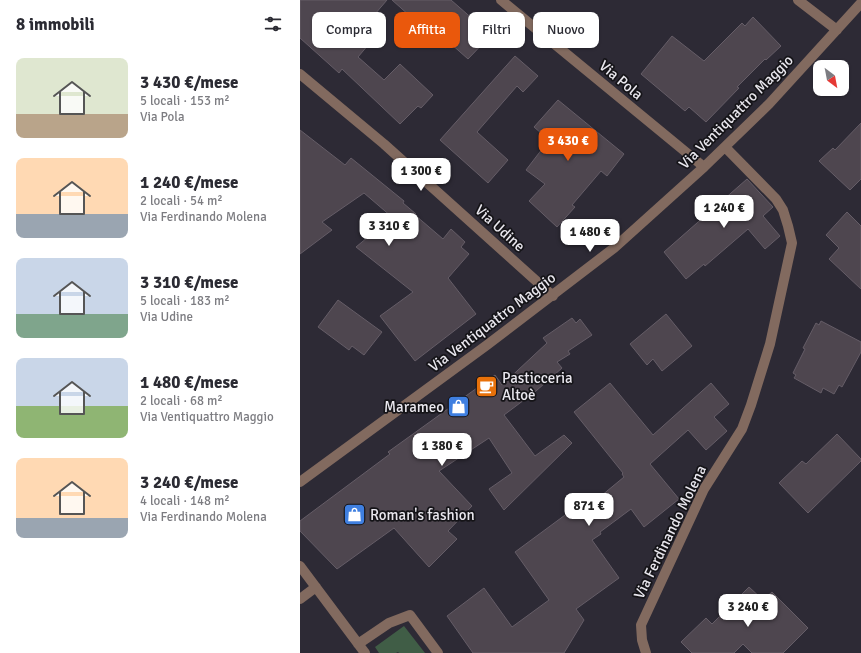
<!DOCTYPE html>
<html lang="it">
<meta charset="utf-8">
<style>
body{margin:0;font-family:Signika,sans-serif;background:#f2f2f3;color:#2b2b33;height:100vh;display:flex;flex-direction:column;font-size:15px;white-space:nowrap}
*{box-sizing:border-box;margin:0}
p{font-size:13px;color:#7c7c81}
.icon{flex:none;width:22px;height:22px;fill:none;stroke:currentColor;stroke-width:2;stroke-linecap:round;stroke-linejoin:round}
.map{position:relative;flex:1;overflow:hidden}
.sheet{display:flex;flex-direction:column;background:#fff;width:300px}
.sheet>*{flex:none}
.guide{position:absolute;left:12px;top:12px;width:380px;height:36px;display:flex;gap:8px}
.needle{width:26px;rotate:148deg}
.buttons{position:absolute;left:513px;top:60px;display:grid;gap:8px}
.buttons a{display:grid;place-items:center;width:36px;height:36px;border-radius:8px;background:#fff;box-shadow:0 1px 3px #0004;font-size:20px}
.price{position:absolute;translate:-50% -34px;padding:0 9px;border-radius:8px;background:#fff;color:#222;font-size:13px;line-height:26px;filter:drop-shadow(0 1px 2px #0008)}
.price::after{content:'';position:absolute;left:50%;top:24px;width:12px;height:9px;margin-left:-6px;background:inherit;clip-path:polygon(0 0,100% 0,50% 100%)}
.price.selected{background:#ea580c;color:#fff}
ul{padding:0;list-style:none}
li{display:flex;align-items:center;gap:12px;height:100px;padding:0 16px}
li span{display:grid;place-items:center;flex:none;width:112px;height:80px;border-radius:8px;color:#555}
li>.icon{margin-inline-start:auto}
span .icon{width:48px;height:48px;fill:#fffc;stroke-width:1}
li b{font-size:17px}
h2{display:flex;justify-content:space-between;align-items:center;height:48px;padding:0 16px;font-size:17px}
.pill{padding:0 14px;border-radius:8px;background:#fff;box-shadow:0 1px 3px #0004;font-size:14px;line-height:36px}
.pill.selected{background:#ea580c;color:#fff}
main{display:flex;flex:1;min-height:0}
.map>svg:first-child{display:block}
.green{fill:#405d46}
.building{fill:#4e464f;stroke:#655d67}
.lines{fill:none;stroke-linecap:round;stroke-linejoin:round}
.minor{stroke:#826a5f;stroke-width:10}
.labels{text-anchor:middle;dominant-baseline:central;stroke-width:3.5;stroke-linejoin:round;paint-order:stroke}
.street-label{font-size:15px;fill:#e9e7ee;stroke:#151418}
.poi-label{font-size:15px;fill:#e9e7ee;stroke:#151418;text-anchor:start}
</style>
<main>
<section class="sheet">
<h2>8 immobili<svg class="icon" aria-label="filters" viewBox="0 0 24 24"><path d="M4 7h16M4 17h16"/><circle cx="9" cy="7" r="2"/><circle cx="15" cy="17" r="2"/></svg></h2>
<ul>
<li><span style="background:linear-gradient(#dfe7d0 70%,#b9a48a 0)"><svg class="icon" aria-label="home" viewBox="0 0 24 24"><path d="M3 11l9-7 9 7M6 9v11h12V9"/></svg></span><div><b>3 430 €/mese</b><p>5 locali · 153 m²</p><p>Via Pola</p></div></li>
<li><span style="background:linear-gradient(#ffd9b3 70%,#9aa5b1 0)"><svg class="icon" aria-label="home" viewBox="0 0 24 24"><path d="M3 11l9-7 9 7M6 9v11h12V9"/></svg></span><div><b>1 240 €/mese</b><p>2 locali · 54 m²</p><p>Via Ferdinando Molena</p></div></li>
<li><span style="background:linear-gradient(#c9d6e8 70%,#7fa58c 0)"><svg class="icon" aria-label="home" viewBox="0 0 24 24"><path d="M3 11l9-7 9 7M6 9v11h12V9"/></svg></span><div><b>3 310 €/mese</b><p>5 locali · 183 m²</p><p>Via Udine</p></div></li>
<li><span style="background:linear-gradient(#c9d6e8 60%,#8fb573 0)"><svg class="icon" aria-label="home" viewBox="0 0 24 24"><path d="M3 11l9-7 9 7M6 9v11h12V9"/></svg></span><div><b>1 480 €/mese</b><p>2 locali · 68 m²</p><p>Via Ventiquattro Maggio</p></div></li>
<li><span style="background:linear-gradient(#ffd9b3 75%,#9aa5b1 0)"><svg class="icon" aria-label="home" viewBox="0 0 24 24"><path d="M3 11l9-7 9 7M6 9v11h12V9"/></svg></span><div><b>3 240 €/mese</b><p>4 locali · 148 m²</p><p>Via Ferdinando Molena</p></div></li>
</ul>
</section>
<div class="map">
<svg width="561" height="653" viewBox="0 0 561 653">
<rect width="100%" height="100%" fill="#2d2a35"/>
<!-- green -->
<path class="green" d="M 104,626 L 125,653 L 99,653 L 98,652 L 96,653 L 79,653 L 75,647 Z"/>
<!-- building -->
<path class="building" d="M 0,0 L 87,0 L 63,28 L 74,38 L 58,57 L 84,80 L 100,64 L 133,95 L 121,108 L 118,106 L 100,124 L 42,69 L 39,73 L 0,38 Z
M 92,0 L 151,0 L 191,35 L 168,59 L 150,43 L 146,48 Z
M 453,17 L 481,46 L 466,60 L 465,59 L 437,87 L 439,88 L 406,122 L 389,107 L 385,111 L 341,74 L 372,36 L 404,61 L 442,23 L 445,26 Z
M 215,56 L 238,76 L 223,92 L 217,86 L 177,132 L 208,160 L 188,183 L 140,140 Z
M 258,100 L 324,154 L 307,176 L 301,171 L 272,205 L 275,207 L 257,227 L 229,201 L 245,184 L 226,170 L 249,140 L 234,127 Z
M 561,123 L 561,179 L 550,190 L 519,161 L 533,148 L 535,150 Z
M 0,130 L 45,165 L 51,158 L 104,201 L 103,203 L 116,214 L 115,215 L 143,239 L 151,229 L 165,242 L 161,247 L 169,254 L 148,278 L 176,314 L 115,361 L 80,316 L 113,292 L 56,247 L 92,217 L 64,193 L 22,222 L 32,230 L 0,254 Z
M 447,179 L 473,207 L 463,216 L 480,236 L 465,249 L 448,229 L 405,266 L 404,264 L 386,279 L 364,252 Z
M 547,212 L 561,226 L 561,289 L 529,259 L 539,248 L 526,235 Z
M 38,300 L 82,332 L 64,355 L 52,346 L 49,350 L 18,327 Z
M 366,314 L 392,346 L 362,371 L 353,359 L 347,365 L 330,344 Z
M 272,318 L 276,323 L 280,319 L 292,335 L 268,351 L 270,354 L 257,362 L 262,368 L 236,391 L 204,415 L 235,456 L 264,435 L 272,443 L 204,510 L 189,489 L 212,473 L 189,438 L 139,471 L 172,506 L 148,531 L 157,539 L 129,567 L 94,528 L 37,569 L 0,531 L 0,521 L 90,454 L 88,452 L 195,375 L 202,385 L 247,343 L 243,338 Z
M 521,321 L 561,342 L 561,352 L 542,387 L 539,385 L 534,394 L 523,388 L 521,393 L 494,378 L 496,375 L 493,373 L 505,349 L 503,348 L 516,323 L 519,325 Z
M 310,383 L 353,435 L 411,383 L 429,404 L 414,417 L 427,431 L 406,450 L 388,430 L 350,464 L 379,499 L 344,527 L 331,509 L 300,532 L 301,534 L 292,540 L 319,578 L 276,609 L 284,620 L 264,653 L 173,653 L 147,616 L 184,588 L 212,627 L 249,600 L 215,552 L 280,504 L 284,510 L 324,477 L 322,474 L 323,473 L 274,412 Z
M 537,434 L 561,459 L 561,461 L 508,513 L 479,483 L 502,461 L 506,464 Z
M 449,587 L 463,600 L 472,592 L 508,628 L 483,653 L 452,653 L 443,644 L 434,653 L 392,653 L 381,642 L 406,618 L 412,624 Z"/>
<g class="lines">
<!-- minor -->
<path class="minor" d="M 201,0 L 404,167
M 498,0 L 537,30
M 0,74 L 84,144 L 253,296
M 0,482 L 187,345 L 314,248 L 404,167 L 469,104 L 561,3
M 0,566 L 65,653
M 0,599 L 16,587
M 58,644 L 89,623 L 110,615 L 138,653
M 346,653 L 342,640 L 341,625 L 404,489 L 442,429 L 451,405 L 470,344 L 492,243 L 488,226 L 483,210 L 476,199 L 425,147"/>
</g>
<!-- icons -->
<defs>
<symbol id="cafe-square" viewBox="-11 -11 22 22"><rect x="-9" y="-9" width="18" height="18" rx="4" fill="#e8710a" stroke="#151418"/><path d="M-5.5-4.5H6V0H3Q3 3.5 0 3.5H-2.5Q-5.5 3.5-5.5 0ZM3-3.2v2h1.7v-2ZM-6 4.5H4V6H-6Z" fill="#fff"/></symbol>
<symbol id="shop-square" viewBox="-11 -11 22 22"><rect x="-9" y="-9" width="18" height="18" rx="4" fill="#3f7fe0" stroke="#151418"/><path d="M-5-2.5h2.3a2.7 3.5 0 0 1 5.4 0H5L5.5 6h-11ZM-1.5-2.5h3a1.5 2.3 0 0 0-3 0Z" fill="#fff"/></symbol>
</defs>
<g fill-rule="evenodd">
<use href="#cafe-square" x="174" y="374" width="25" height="25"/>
<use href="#shop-square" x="146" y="394" width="25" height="25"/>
<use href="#shop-square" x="42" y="502" width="25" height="25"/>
</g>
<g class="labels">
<!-- street labels -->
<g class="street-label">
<text transform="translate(321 80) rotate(40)">Via Pola</text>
<text transform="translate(436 112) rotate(-45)">Via Ventiquattro Maggio</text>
<text transform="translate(200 228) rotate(42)">Via Udine</text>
<text transform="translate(192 322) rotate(-37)">Via Ventiquattro Maggio</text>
<text transform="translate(370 532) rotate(-64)">Via Ferdinando Molena</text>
</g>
<!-- poi labels -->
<g class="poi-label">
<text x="202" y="378">Pasticceria<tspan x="202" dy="17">Altoè</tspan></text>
<text x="144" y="407" text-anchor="end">Marameo</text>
<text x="70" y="515">Roman's fashion</text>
</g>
</g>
</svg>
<div class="buttons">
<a><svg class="needle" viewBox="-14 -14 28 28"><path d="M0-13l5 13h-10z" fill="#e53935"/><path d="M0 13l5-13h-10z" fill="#7c7c81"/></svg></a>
</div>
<b class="price selected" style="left:268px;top:162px">3 430 €</b>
<b class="price" style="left:121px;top:192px">1 300 €</b>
<b class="price" style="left:424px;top:229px">1 240 €</b>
<b class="price" style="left:89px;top:247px">3 310 €</b>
<b class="price" style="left:290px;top:253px">1 480 €</b>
<b class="price" style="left:142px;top:467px">1 380 €</b>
<b class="price" style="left:289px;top:527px">871 €</b>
<b class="price" style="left:448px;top:628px">3 240 €</b>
<div class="guide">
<a class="pill">Compra</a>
<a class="pill selected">Affitta</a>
<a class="pill">Filtri</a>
<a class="pill">Nuovo</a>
</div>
</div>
</main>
